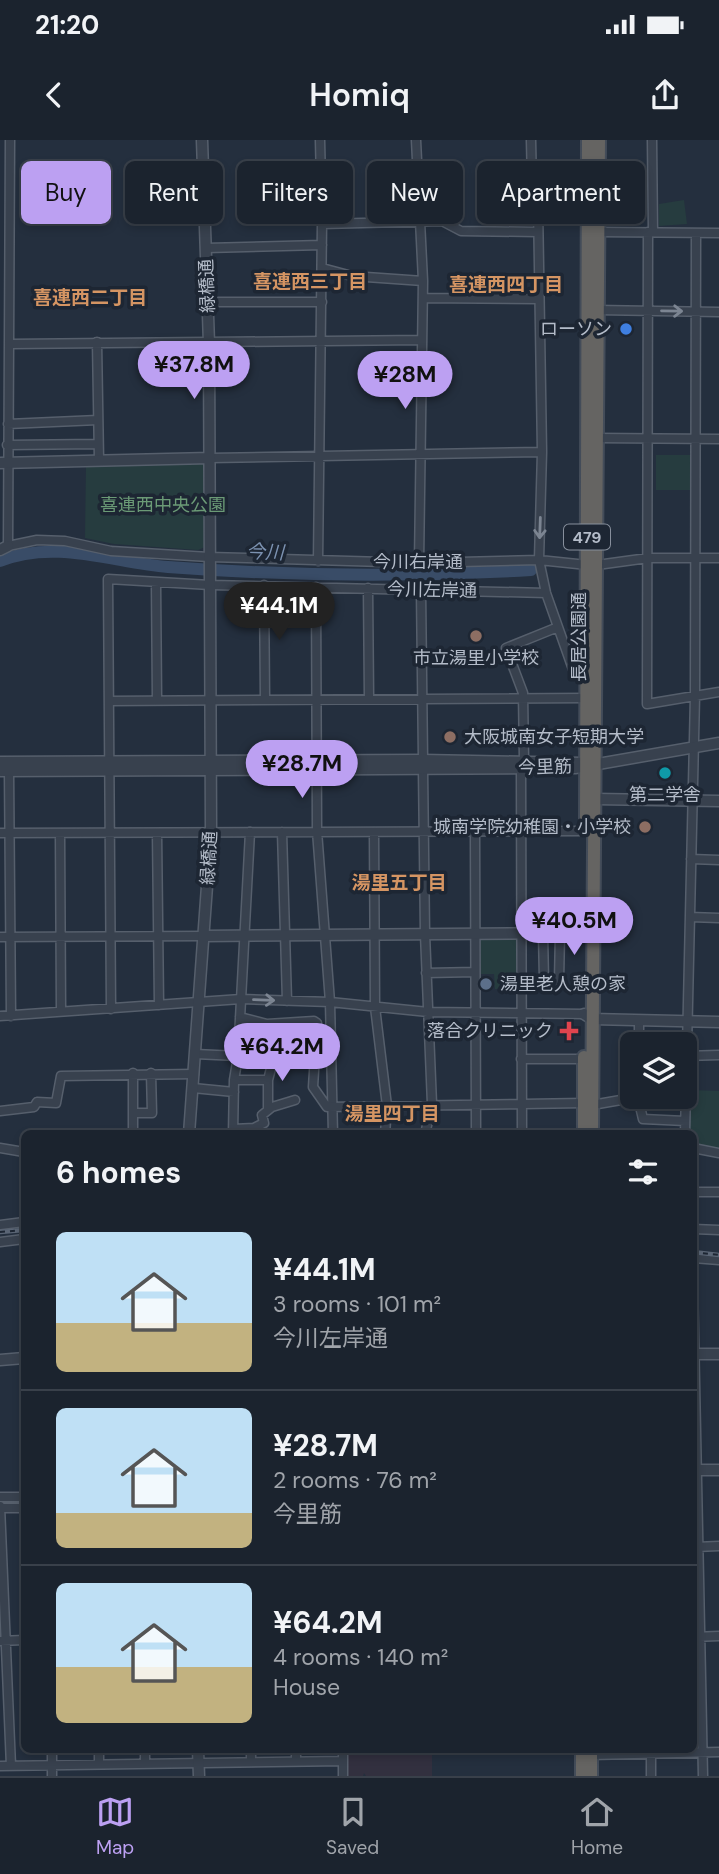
<!DOCTYPE html>
<meta charset="utf-8">
<style>
body{margin:0;font-family:"DM Sans","Noto Sans JP",sans-serif;background:#242b36;color:#f1f3f6;height:100vh;display:flex;flex-direction:column;font-size:26px;white-space:nowrap}
*{box-sizing:border-box;margin:0}
p{font-size:23px;color:#a0a4aa}
.icon{flex:none;width:38px;height:38px;fill:none;stroke:currentColor;stroke-width:2;stroke-linecap:round;stroke-linejoin:round}
.map{position:relative;flex:1;overflow:hidden}
.side{position:absolute;left:21px;top:990px;width:676px;height:623px;display:flex;flex-direction:column;background:#1b232e;border-radius:10px;box-shadow:0 4px 10px #0003,0 0 0 2px #39404a}
.side>*{flex:none}
.top-card{position:absolute;left:21px;top:21px;width:677px;height:63px;display:flex;gap:14px}
.buttons{position:absolute;left:620px;top:892px;display:grid;gap:14px}
.buttons a{display:grid;place-items:center;width:77px;height:77px;border-radius:10px;background:#1b232e;box-shadow:0 4px 10px #0003,0 0 0 2px #39404a;font-size:35px}
.price{position:absolute;translate:-50% -60px;padding:0 16px;border-radius:24px;background:#bca0f2;color:#111;font-size:23px;line-height:46px;filter:drop-shadow(0 2px 4px #0008)}
.price::after{content:'';position:absolute;left:50%;top:42px;width:21px;height:16px;margin-left:-10px;background:inherit;clip-path:polygon(0 0,100% 0,50% 100%)}
.price.current{background:#222;color:#fff}
ul{padding:0;list-style:none}
li{display:flex;align-items:center;gap:21px;height:175px;padding:0 35px}
li+li{border-top:2px solid #39404a}
li span{display:grid;place-items:center;flex:none;width:196px;height:140px;border-radius:10px;color:#555}
li>.icon{margin-inline-start:auto}
span .icon{width:84px;height:84px;fill:#fffc;stroke-width:1}
li b{font-size:30px}
h2{display:flex;justify-content:space-between;align-items:center;height:84px;padding:0 35px;font-size:30px}
.pill{padding:0 24px;border-radius:10px;background:#1b232e;box-shadow:0 4px 10px #0003,0 0 0 2px #39404a;font-size:24px;line-height:63px}
.pill.current{background:#bca0f2;color:#111}
.status{display:flex;justify-content:space-between;align-items:center;height:49px;padding:0 35px;background:#1b232e;direction:ltr}
.status svg{height:19px;fill:currentColor}
header{display:flex;justify-content:space-between;align-items:center;height:91px;padding:0 35px;background:#1b232e;font-size:32px;font-weight:600}
.menu{display:flex;justify-content:space-around;align-items:center;height:98px;border-top:2px solid #39404a;background:#1b232e;font-size:19px;color:#a0a4aa}
.menu a{display:grid;justify-items:center;gap:4px}
.menu .current{color:#bca0f2}
.map>svg:first-child{display:block}
.medical{fill:#32303f}
.green{fill:#263c3f}
.lines{fill:none;stroke-linecap:round;stroke-linejoin:round}
.stream{stroke:#394c67;stroke-width:2}
.river{stroke:#394c67;stroke-width:12}
.minor-casing{stroke:#565f6c;stroke-width:11}
.tertiary-casing{stroke:#565f6c;stroke-width:13}
.trunk-casing{stroke:#434c59;stroke-width:16}
.minor{stroke:#38414e;stroke-width:8}
.tertiary{stroke:#38414e;stroke-width:10}
.trunk{stroke:#656462;stroke-width:12}
.rail-casing{stroke:#5a6575;stroke-width:4.5}
.rail{stroke:#1d2633;stroke-width:2;stroke-dasharray:5;stroke-linecap:butt}
.oneway{stroke:#7c8592}
.shop-dot{fill:#3f7fe0;stroke:#1d2633;stroke-width:2.5}
.education-dot{fill:#8d6e63;stroke:#1d2633;stroke-width:2.5}
.culture-dot{fill:#0f9aa8;stroke:#1d2633;stroke-width:2.5}
.service-dot{fill:#5c6f8a;stroke:#1d2633;stroke-width:2.5}
.health-dot{fill:#e0444e;stroke:#1d2633;stroke-width:2.5}
.labels{text-anchor:middle;dominant-baseline:central;stroke-width:7;stroke-linejoin:round;paint-order:stroke}
.shield{fill:#1d2633;stroke:#878f9c;stroke-width:2}
.shield-label{font-size:16px;font-weight:bold;fill:#b4bcc9}
.street-label{font-size:18px;fill:#b4bcc9;stroke:#1d2633}
.poi-label{font-size:18px;fill:#b4bcc9;stroke:#1d2633;text-anchor:end}
.park-label{font-size:18px;fill:#6b9a76;stroke:#1d2633}
.neighbourhood-label{font-size:19px;font-weight:bold;fill:#d59563;stroke:#1d2633}
.water-label{font-size:19px;font-style:italic;fill:#7c92b1;stroke:#1d2633}
</style>
<div class="status"><b>21:20</b><svg viewBox="0 0 49 12"><path d="M0 12V9h3v3zM5 12V6h3v6zM10 12V3h3v9zM15 12V0h3v12zM26 1h20v11H26zM47 4h2v5h-2z"/></svg></div>
<header><svg class="icon" aria-label="back" viewBox="0 0 24 24"><path d="M15 5l-7 7 7 7"/></svg>Homiq<svg class="icon" aria-label="share" viewBox="0 0 24 24"><path d="M12 15V3M7 8l5-5 5 5M5 13v7h14v-7"/></svg></header>
<div class="map">
<svg width="719" height="1636" viewBox="0 0 719 1636">
<rect width="100%" height="100%" fill="#242f3e"/>
<!-- medical -->
<path class="medical" d="M 347,1610 L 432,1610 L 432,1636 L 366,1636 L 364,1633 L 363,1636 L 347,1636 Z"/>
<!-- green -->
<path class="green" d="M 684,60 L 687,84 L 659,86 L 659,64 Z
M 656,315 L 691,315 L 691,350 L 656,350 Z
M 205,321 L 205,407 L 198,410 L 114,404 L 85,398 L 86,325 Z
M 482,798 L 515,798 L 518,800 L 518,849 L 495,849 L 494,834 L 479,834 L 479,801 Z
M 689,950 L 719,951 L 719,1009 L 693,1004 L 693,994 L 689,994 Z"/>
<g class="lines">
<!-- stream -->
<path class="stream" d="M 0,1362 L 24,1362"/>
<!-- river -->
<path class="river" d="M 0,421 C 54,399 112,422 168,427 C 288,436 411,437 531,430"/>
<defs>
<path id="minor" d="M 10,0 L 8,406 L 37,400 L 65,401 L 111,411 L 209,417 L 419,423 L 539,420 L 587,425
M 416,0 L 423,141 L 419,423
M 531,0 L 532,44 L 538,64 L 542,312 L 539,420 L 546,453 L 575,535 L 587,537
M 652,0 L 653,92
M 322,84 L 442,81 L 461,91 L 537,92
M 598,92 L 719,93
M 648,92 L 647,564 L 719,552
M 206,108 L 322,105
M 322,128 L 352,136 L 423,141
M 423,158 L 538,159
M 208,162 L 322,162
M 596,170 L 719,172
M 97,202 L 99,320
M 11,204 L 422,200
M 8,284 L 98,280
M 597,298 L 719,299
M 7,305 L 98,304
M 210,318 L 542,312
M 318,421 L 322,84 L 320,0
M 597,425 L 648,418 L 719,418
M 156,443 L 157,560
M 264,445 L 265,559
M 316,447 L 317,691 L 330,862 L 333,994
M 368,448 L 369,558
M 421,450 L 423,620
M 109,561 L 587,558
M 524,620 L 523,553 L 506,508 L 558,487
M 521,628 L 522,994
M 423,629 L 425,794 L 432,964 L 425,994
M 9,631 L 11,876
M 475,691 L 476,994
M 250,692 L 238,916 L 294,916 L 316,911
M 282,692 L 287,861
M 374,692 L 375,867 L 387,966 L 385,994
M 0,693 L 586,691
M 60,693 L 61,871
M 157,693 L 159,865
M 691,719 L 719,720
M 690,777 L 719,778
M 543,793 L 544,841
M 0,797 L 204,796
M 426,833 L 475,832
M 559,841 L 560,793
M 111,869 L 108,439 L 210,445 L 546,453
M 0,876 L 241,859 L 330,862 L 428,872 L 584,874
M 240,877 L 267,884 L 314,881 L 317,883 L 313,947 L 327,967 L 584,963
M 267,884 L 267,904
M 639,905 L 639,880
M 195,914 L 238,916 L 234,940
M 684,916 L 719,915
M 521,919 L 584,919
M 193,948 L 234,952
M 638,958 L 643,979 L 685,981
M 592,965 L 638,957
M 268,969 L 268,940 L 274,917
M 0,971 L 34,967 L 37,962 L 56,963 L 61,936 L 194,934
M 135,973 L 152,973 L 151,933
M 233,989 L 254,988 L 264,983 L 262,975 L 272,967 L 295,960
M 133,994 L 133,933
M 233,994 L 234,940 L 268,940
M 685,994 L 695,556 L 696,93
M 0,1008 L 24,1012
M 693,1008 L 719,1013
M 693,1052 L 719,1052
M 0,1085 L 24,1082
M 693,1089 L 719,1090
M 0,1102 L 24,1099
M 693,1118 L 719,1120
M 693,1143 L 703,1636
M 0,1357 L 24,1357
M 0,1366 L 11,1626
M 0,1368 L 24,1368
M 696,1407 L 719,1406
M 693,1497 L 719,1496
M 0,1501 L 24,1500
M 52,1610 L 52,1636
M 99,1610 L 99,1624
M 145,1610 L 145,1624
M 251,1610 L 251,1622
M 296,1610 L 296,1621
M 343,1610 L 343,1636
M 651,1611 L 651,1636
M 591,1615 L 719,1612
M 0,1626 L 343,1621"/>
<path id="tertiary" d="M 0,323 L 210,318
M 0,410 L 8,406
M 0,622 L 423,620 L 582,623
M 0,631 L 575,628 L 719,603
M 595,659 L 719,661
M 204,796 L 585,793
M 584,874 L 592,879 L 719,882
M 189,994 L 211,691 L 209,204 L 202,0
M 693,1214 L 719,1214
M 0,1220 L 24,1218
M 693,1330 L 719,1330
M 198,1610 L 199,1636"/>
<path id="trunk" d="M 586,679 L 588,0
M 584,994 L 584,917
M 592,994 L 599,0
M 582,1610 L 582,1636
M 591,1610 L 591,1636"/>
</defs>
<!-- minor casing -->
<use href="#minor" class="minor-casing"/>
<!-- tertiary casing -->
<use href="#tertiary" class="tertiary-casing"/>
<!-- trunk casing -->
<use href="#trunk" class="trunk-casing"/>
<!-- minor -->
<use href="#minor" class="minor"/>
<!-- tertiary -->
<use href="#tertiary" class="tertiary"/>
<!-- trunk -->
<use href="#trunk" class="trunk"/>
<defs>
<path id="rail" d="M 0,1092 L 24,1090
M 693,1112 L 719,1115"/>
</defs>
<!-- rail casing -->
<use href="#rail" class="rail-casing"/>
<!-- rail -->
<use href="#rail" class="rail"/>
</g>
<!-- one-way arrows -->
<defs><path id="oneway-shaft" d="M-6 0H5M1.5-3L5.5 0L1.5 3" fill="none" stroke-width="1.6" stroke-linecap="round" stroke-linejoin="round" transform="scale(1.75)"/></defs>
<g class="oneway">
<use href="#oneway-shaft" transform="translate(672 171) rotate(1)"/>
<use href="#oneway-shaft" transform="translate(540 388) rotate(92)"/>
<use href="#oneway-shaft" transform="translate(264 860) rotate(2)"/>
</g>
<!-- markers -->
<circle class="shop-dot" cx="626" cy="189" r="7"/>
<g class="education-dot">
<circle cx="476" cy="496" r="7"/>
<circle cx="450" cy="597" r="7"/>
<circle cx="645" cy="687" r="7"/>
</g>
<circle class="culture-dot" cx="665" cy="633" r="7"/>
<circle class="service-dot" cx="486" cy="844" r="7"/>
<path class="health-dot" d="M565.5 880.5h7v7h7v7h-7v7h-7v-7h-7v-7h7z"/>
<g class="labels">
<!-- shield labels -->
<rect class="shield" x="564" y="384.5" width="46" height="25" rx="5"/>
<g class="shield-label">
<text x="587" y="397">479</text>
</g>
<!-- street labels -->
<g class="street-label">
<text transform="translate(207 146) rotate(-92)">緑橋通</text>
<text x="418" y="422">今川右岸通</text>
<text transform="translate(432 450) rotate(1)">今川左岸通</text>
<text transform="translate(579 497) rotate(-90)">長居公園通</text>
<text transform="translate(545 627) rotate(-2)">今里筋</text>
<text transform="translate(209 718) rotate(-87)">緑橋通</text>
</g>
<!-- poi labels -->
<g class="poi-label">
<text x="612" y="189">ローソン</text>
<text x="476" y="518" text-anchor="middle">市立湯里小学校</text>
<text x="464" y="597" text-anchor="start">大阪城南女子短期大学</text>
<text x="665" y="655" text-anchor="middle">第二学舎</text>
<text x="631" y="687">城南学院幼稚園・小学校</text>
<text x="500" y="844" text-anchor="start">湯里老人憩の家</text>
<text x="553" y="891">落合クリニック</text>
</g>
<!-- park labels -->
<g class="park-label">
<text x="163" y="365">喜連西中央公園</text>
</g>
<!-- neighbourhood labels -->
<g class="neighbourhood-label">
<text x="310" y="141">喜連西三丁目</text>
<text x="506" y="144">喜連西四丁目</text>
<text x="90" y="157">喜連西二丁目</text>
<text x="399" y="742">湯里五丁目</text>
<text x="392" y="973">湯里四丁目</text>
</g>
<!-- water labels -->
<g class="water-label">
<text transform="translate(265 412) rotate(2)">今川</text>
</g>
</g>
</svg>
<div class="buttons">
<a><svg class="icon" aria-label="layers" viewBox="0 0 24 24"><path d="M12 4l9 5-9 5-9-5zM3 14l9 5 9-5"/></svg></a>
</div>
<b class="price" style="left:194px;top:261px">¥37.8M</b>
<b class="price" style="left:405px;top:271px">¥28M</b>
<b class="price current" style="left:279px;top:502px">¥44.1M</b>
<b class="price" style="left:302px;top:660px">¥28.7M</b>
<b class="price" style="left:574px;top:817px">¥40.5M</b>
<b class="price" style="left:282px;top:943px">¥64.2M</b>
<div class="top-card">
<a class="pill current">Buy</a>
<a class="pill">Rent</a>
<a class="pill">Filters</a>
<a class="pill">New</a>
<a class="pill">Apartment</a>
</div>
<section class="side">
<h2>6 homes<svg class="icon" aria-label="filters" viewBox="0 0 24 24"><path d="M4 7h16M4 17h16"/><circle cx="9" cy="7" r="2"/><circle cx="15" cy="17" r="2"/></svg></h2>
<ul>
<li><span style="background:linear-gradient(#bfe0f5 65%,#c2b280 0)"><svg class="icon" aria-label="home" viewBox="0 0 24 24"><path d="M3 11l9-7 9 7M6 9v11h12V9"/></svg></span><div><b>¥44.1M</b><p>3 rooms · 101 m²</p><p>今川左岸通</p></div></li>
<li><span style="background:linear-gradient(#bfe0f5 75%,#c2b280 0)"><svg class="icon" aria-label="home" viewBox="0 0 24 24"><path d="M3 11l9-7 9 7M6 9v11h12V9"/></svg></span><div><b>¥28.7M</b><p>2 rooms · 76 m²</p><p>今里筋</p></div></li>
<li><span style="background:linear-gradient(#bfe0f5 60%,#c2b280 0)"><svg class="icon" aria-label="home" viewBox="0 0 24 24"><path d="M3 11l9-7 9 7M6 9v11h12V9"/></svg></span><div><b>¥64.2M</b><p>4 rooms · 140 m²</p><p>House</p></div></li>
</ul>
</section>
</div>
<nav class="menu">
<a class="current"><svg class="icon" aria-label="map" viewBox="0 0 24 24"><path d="M3 6l6-2 6 2 6-2v14l-6 2-6-2-6 2zM9 4v14M15 6v14"/></svg>Map</a>
<a><svg class="icon" aria-label="saved" viewBox="0 0 24 24"><path d="M7 4h10v16l-5-4-5 4z"/></svg>Saved</a>
<a><svg class="icon" aria-label="home" viewBox="0 0 24 24"><path d="M3 11l9-7 9 7M6 9v11h12V9"/></svg>Home</a>
</nav>
